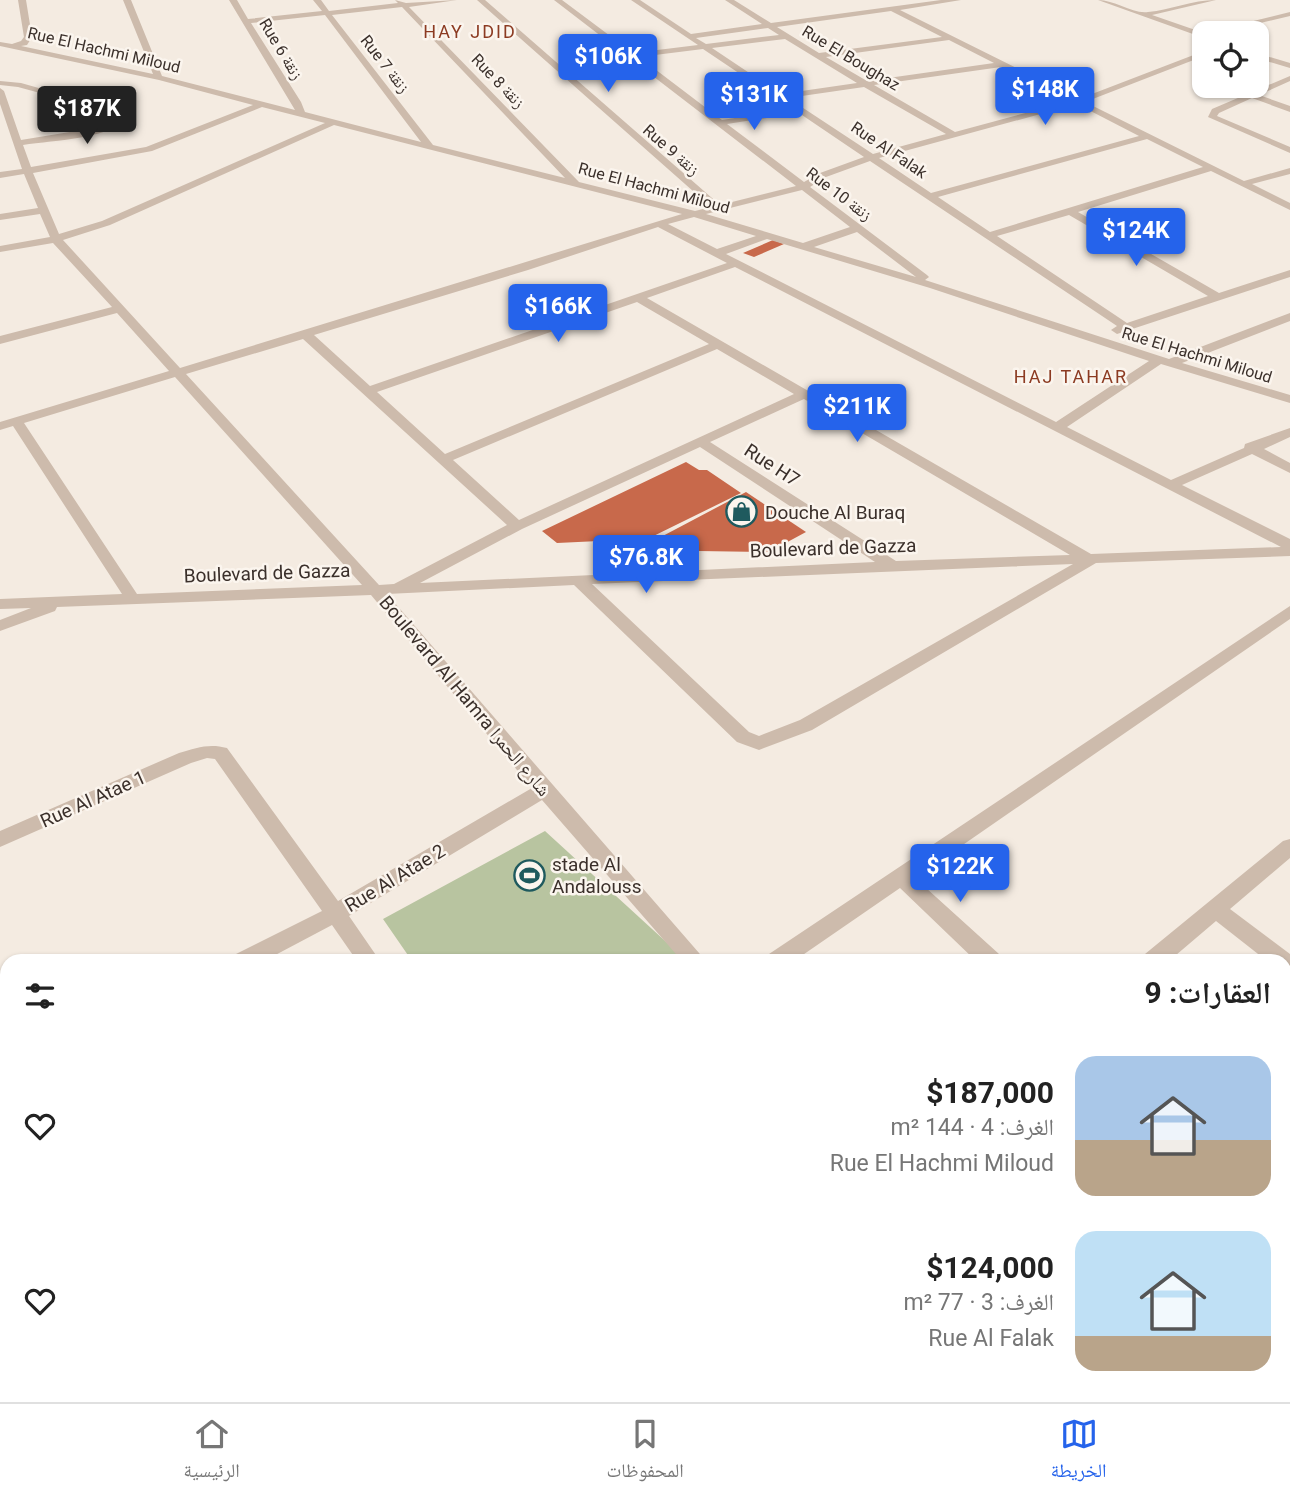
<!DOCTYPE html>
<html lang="ar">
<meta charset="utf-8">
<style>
body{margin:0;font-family:Roboto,"Noto Naskh Arabic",sans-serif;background:#f2f2f2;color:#222;direction:rtl;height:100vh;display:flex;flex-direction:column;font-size:26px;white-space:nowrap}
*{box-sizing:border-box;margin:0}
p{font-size:23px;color:#767676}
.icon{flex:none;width:38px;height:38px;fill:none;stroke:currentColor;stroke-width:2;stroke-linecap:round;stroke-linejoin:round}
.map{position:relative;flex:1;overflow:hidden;direction:ltr}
.details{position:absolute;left:0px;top:954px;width:1292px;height:450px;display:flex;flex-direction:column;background:#fff;border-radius:21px 21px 0 0;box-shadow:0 2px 5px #0004;direction:rtl}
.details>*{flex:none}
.buttons{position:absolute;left:1192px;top:21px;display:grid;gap:14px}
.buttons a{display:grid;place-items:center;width:77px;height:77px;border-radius:14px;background:#fff;box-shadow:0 2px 5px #0004;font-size:35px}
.price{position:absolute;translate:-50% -60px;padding:0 16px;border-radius:7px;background:#2563eb;color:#fff;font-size:23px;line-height:46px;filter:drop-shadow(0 2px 4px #0008)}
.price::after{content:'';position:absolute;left:50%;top:42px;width:21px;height:16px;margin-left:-10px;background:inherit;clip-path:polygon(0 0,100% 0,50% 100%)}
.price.active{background:#222;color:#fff}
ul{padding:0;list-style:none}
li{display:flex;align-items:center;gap:21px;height:175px;padding:0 21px}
li span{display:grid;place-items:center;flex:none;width:196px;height:140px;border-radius:21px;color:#555}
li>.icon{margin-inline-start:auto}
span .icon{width:84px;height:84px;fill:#fffc;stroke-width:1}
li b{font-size:30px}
h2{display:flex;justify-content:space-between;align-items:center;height:84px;padding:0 21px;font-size:30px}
.tabs{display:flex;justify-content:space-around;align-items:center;height:98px;border-top:2px solid #e0e0e0;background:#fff;font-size:19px;color:#767676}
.tabs a{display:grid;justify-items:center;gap:4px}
.tabs .active{color:#2563eb}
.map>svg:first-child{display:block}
.green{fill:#b8c4a0}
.building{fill:#c8694b}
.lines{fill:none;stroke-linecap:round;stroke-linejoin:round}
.minor{fill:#cdbbac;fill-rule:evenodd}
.labels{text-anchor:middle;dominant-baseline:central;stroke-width:5;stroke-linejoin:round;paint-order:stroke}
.far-street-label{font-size:16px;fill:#3b302b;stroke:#fbf5ee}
.far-neighbourhood-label{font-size:18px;letter-spacing:2px;fill:#8c3b22;stroke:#fbf5ee}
.street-label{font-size:19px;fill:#3b302b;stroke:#fbf5ee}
.poi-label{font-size:19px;fill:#3b302b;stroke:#fbf5ee;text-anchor:start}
</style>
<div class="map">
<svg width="1290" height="1402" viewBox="0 0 1290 1402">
<rect width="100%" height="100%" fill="#f4ebe1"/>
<!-- green -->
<path class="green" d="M 545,831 L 687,961 L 412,961 L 383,919 Z
M 832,1397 L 1032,1396 L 1036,1402 L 826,1402 Z"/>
<!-- building -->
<path class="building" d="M 773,240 L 784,244 L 754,257 L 743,253 Z
M 686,462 L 699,470 L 707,470 L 741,493 L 623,551 L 599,541 L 557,543 L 542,531 Z
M 746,492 L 806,532 L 769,552 L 698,551 L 681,538 L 669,545 L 659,538 Z"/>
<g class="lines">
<!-- minor -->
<path class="minor" d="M 18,0 L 26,0 L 32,37 L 27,45 L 21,46 L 153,74 L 123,0 L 131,0 L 162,76 L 295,110 L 229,0 L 237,0 L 248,19 L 322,11 L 313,0 L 321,0 L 329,11 L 398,3 L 395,0 L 406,3 L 457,0 L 409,7 L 579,182 L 695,211 L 711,207 L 477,0 L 485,0 L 720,205 L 796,186 L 554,0 L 562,0 L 633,53 L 698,45 L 631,0 L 640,0 L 691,34 L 762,24 L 725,0 L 734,0 L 771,23 L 941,0 L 961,0 L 900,10 L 1079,99 L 1204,51 L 1204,56 L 1085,102 L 1244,181 L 1290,168 L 1290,174 L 1252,184 L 1290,203 L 1290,210 L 1211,171 L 1078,212 L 1219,293 L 1290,270 L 1290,277 L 1117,334 L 1111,330 L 1117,326 L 870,161 L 826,177 L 810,187 L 927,275 L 929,277 L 925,280 L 1169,359 L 1290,313 L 1290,321 L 1182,363 L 1290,395 L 1290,403 L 1161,364 L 1067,427 L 1171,480 L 1244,448 L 1245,444 L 1290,428 L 1290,437 L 1264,449 L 1290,463 L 1290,473 L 1252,454 L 1182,485 L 1290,539 L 1290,556 L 1096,563 L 812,730 L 759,750 L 737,742 L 574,585 L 387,594 L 706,961 L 682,961 L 542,800 L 349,916 L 380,961 L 357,961 L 332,925 L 264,961 L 233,961 L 236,954 L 322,911 L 215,759 L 207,758 L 191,763 L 0,847 L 0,831 L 179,753 C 196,748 209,743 227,748 L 338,901 L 532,788 L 371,595 L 57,607 L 55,611 L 0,631 L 0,620 L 31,608 L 0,609 L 0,599 L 122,594 L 13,426 L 0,430 L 0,422 L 169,371 L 117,313 L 0,344 L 0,336 L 112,307 L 53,243 L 0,252 L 0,246 L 50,237 L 40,214 L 0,220 L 0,214 L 38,208 L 24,174 L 0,178 L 0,172 L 22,169 L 0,104 L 0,88 L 4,91 L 21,140 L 94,128 L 124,116 L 18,87 L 0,85 L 0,81 L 21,83 L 134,115 C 112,139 55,140 23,145 L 31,167 L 146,147 L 253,105 L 159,80 L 0,46 L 0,42 L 12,44 L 21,41 L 24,37 ZM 402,7 L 565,178 L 433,145 L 332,15 ZM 891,11 L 942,37 L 819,53 L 777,27 ZM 325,15 L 421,142 L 305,112 L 301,102 L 251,23 ZM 768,28 L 779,35 L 706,44 L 696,38 ZM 785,39 L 857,83 L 781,94 L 712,48 ZM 949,40 L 994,63 L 867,81 L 826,57 ZM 703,49 L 792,109 L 722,120 L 639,57 ZM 1001,67 L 1070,101 L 955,132 L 874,85 ZM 864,87 L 946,134 L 873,154 L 788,98 ZM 1077,104 L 1139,136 L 931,193 L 879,158 ZM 262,107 L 325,123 L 102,221 L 59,234 L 33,173 L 152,151 ZM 799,113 L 864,157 L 820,173 L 804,182 L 727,124 ZM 334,125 L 682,214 L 180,368 L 63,240 L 110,225 ZM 1147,139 L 1203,167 L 990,232 L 938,197 ZM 802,190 L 850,227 L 803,243 L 706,214 ZM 1069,215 L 1208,296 L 1127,323 L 997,236 ZM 694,217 L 756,236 L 717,249 L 668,224 ZM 658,227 L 727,263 L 370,386 L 314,335 L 528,270 ZM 857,232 L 916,277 L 814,247 ZM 767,239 L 930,288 L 1149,361 L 1056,422 L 726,254 ZM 735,267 L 1281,547 L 1091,554 L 647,298 ZM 637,302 L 709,344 L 445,454 L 377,392 ZM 303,339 L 507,525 L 394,584 L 379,585 L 186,374 ZM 717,349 L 794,394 L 519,520 L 453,460 ZM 175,377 L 362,585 L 137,594 L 24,423 ZM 804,399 L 1070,555 L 896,561 L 710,442 ZM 700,447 L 875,562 L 420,583 L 522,529 ZM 1073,564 L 800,720 L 759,736 L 749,732 L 592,584 Z
M 1098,0 C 1115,0 1132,14 1148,12 C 1171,10 1192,0 1216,0 L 1152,15 L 1204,33 L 1204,38 Z
M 1290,12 L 1290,16 L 1217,33 L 1204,33 Z
M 1256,53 L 1290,63 L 1290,68 L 1256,58 Z
M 1290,76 L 1290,81 L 1259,95 L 1290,106 L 1290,112 L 1252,98 L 1219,113 L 1217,116 L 1290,147 L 1290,153 L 1208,117 L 1212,109 Z
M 1290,606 L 1290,619 L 915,878 L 999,954 L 1002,961 L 976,961 L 900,888 L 794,961 L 766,961 L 769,954 Z
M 1290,839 L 1290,858 L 1230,909 L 1290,954 L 1290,968 L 1284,970 L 1284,961 L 1267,961 L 1216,921 L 1169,961 L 1142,961 L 1145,954 L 1283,841 Z
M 7,1073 L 7,1095 L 0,1098 L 0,1076 Z
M 1284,1220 L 1290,1222 L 1290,1250 L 1284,1247 Z
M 47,1396 L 82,1396 L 79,1402 L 45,1402 Z
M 636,1396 L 666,1396 L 668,1402 L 639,1402 Z
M 723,1396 L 755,1396 L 752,1402 L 721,1402 Z
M 1071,1396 L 1102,1396 L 1104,1402 L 1074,1402 Z"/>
</g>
<!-- icons -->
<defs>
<symbol id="shop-ring" viewBox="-11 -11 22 22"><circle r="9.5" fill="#fbf5ee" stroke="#1f5a5e" stroke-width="1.5"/><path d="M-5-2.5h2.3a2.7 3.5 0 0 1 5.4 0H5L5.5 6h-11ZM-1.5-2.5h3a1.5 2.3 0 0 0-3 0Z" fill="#1f5a5e"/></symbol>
<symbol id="stadium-ring" viewBox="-11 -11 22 22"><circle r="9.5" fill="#fbf5ee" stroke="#1f5a5e" stroke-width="1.5"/><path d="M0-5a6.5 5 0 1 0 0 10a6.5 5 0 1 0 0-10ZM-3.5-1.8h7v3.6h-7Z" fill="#1f5a5e"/></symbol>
</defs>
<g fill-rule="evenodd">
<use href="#shop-ring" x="724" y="494" width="35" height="35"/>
<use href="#stadium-ring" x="512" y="858" width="35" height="35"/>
</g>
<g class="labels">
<!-- far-street labels -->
<g class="far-street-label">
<text transform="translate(281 49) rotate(59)">Rue 6 زنقة</text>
<text transform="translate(104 50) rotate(13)">Rue El Hachmi Miloud</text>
<text transform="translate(851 58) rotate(31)">Rue El Boughaz</text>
<text transform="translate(385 64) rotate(52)">Rue 7 زنقة</text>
<text transform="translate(498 81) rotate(46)">Rue 8 زنقة</text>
<text transform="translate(671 150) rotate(41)">Rue 9 زنقة</text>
<text transform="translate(889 150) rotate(34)">Rue Al Falak</text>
<text transform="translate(654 188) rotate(15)">Rue El Hachmi Miloud</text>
<text transform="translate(839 194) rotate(37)">Rue 10 زنقة</text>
<text transform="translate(1197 355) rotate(17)">Rue El Hachmi Miloud</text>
</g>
<!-- far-neighbourhood labels -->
<g class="far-neighbourhood-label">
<text x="470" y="31">HAY JDID</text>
<text x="1071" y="376">HAJ TAHAR</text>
</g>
<!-- street labels -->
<g class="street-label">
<text transform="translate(772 465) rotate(33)">Rue H7</text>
<text transform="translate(833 548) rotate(-2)">Boulevard de Gazza</text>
<text transform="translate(267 573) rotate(-2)">Boulevard de Gazza</text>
<text transform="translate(465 696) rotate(50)">Boulevard Al Hamra شارع الحمرا</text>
<text transform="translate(93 799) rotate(-24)">Rue Al Atae 1</text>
<text transform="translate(395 878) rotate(-31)">Rue Al Atae 2</text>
</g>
<!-- poi labels -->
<g class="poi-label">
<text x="765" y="512">Douche Al Buraq</text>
<text x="552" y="864">stade Al<tspan x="552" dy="22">Andalouss</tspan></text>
</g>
</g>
</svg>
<div class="buttons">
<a><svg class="icon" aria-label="locate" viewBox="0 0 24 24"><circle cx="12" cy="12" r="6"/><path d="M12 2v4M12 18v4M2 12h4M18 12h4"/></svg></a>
</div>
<b class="price" style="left:608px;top:94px">$106K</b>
<b class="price" style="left:1045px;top:127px">$148K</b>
<b class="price" style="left:754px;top:132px">$131K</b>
<b class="price active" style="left:87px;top:146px">$187K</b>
<b class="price" style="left:1136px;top:268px">$124K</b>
<b class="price" style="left:558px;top:344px">$166K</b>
<b class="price" style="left:857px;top:444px">$211K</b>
<b class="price" style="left:646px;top:595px">$76.8K</b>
<b class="price" style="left:960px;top:904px">$122K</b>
<section class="details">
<h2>العقارات: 9<svg class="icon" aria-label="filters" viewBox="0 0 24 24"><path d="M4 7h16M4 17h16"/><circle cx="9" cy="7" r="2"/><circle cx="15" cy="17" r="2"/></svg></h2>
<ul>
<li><span style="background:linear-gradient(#a9c7e8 60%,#b9a48a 0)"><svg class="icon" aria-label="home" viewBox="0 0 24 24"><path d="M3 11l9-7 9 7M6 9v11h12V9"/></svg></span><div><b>$187,000</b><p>الغرف: 4 · 144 m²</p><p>Rue El Hachmi Miloud</p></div><svg class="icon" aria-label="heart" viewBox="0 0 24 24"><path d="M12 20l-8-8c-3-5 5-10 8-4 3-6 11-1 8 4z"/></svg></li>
<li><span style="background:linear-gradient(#bfe0f5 75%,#b9a48a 0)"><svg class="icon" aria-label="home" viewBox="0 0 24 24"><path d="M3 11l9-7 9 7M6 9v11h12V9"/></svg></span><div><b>$124,000</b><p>الغرف: 3 · 77 m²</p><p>Rue Al Falak</p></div><svg class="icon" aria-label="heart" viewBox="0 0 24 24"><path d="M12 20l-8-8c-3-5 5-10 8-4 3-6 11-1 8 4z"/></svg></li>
</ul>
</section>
</div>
<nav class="tabs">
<a class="active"><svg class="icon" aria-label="map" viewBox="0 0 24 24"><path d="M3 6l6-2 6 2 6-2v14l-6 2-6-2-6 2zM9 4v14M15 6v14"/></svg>الخريطة</a>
<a><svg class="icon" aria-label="saved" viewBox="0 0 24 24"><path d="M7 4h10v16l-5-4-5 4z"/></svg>المحفوظات</a>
<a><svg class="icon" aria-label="home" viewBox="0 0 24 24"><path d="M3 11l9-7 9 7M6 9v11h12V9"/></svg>الرئيسية</a>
</nav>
